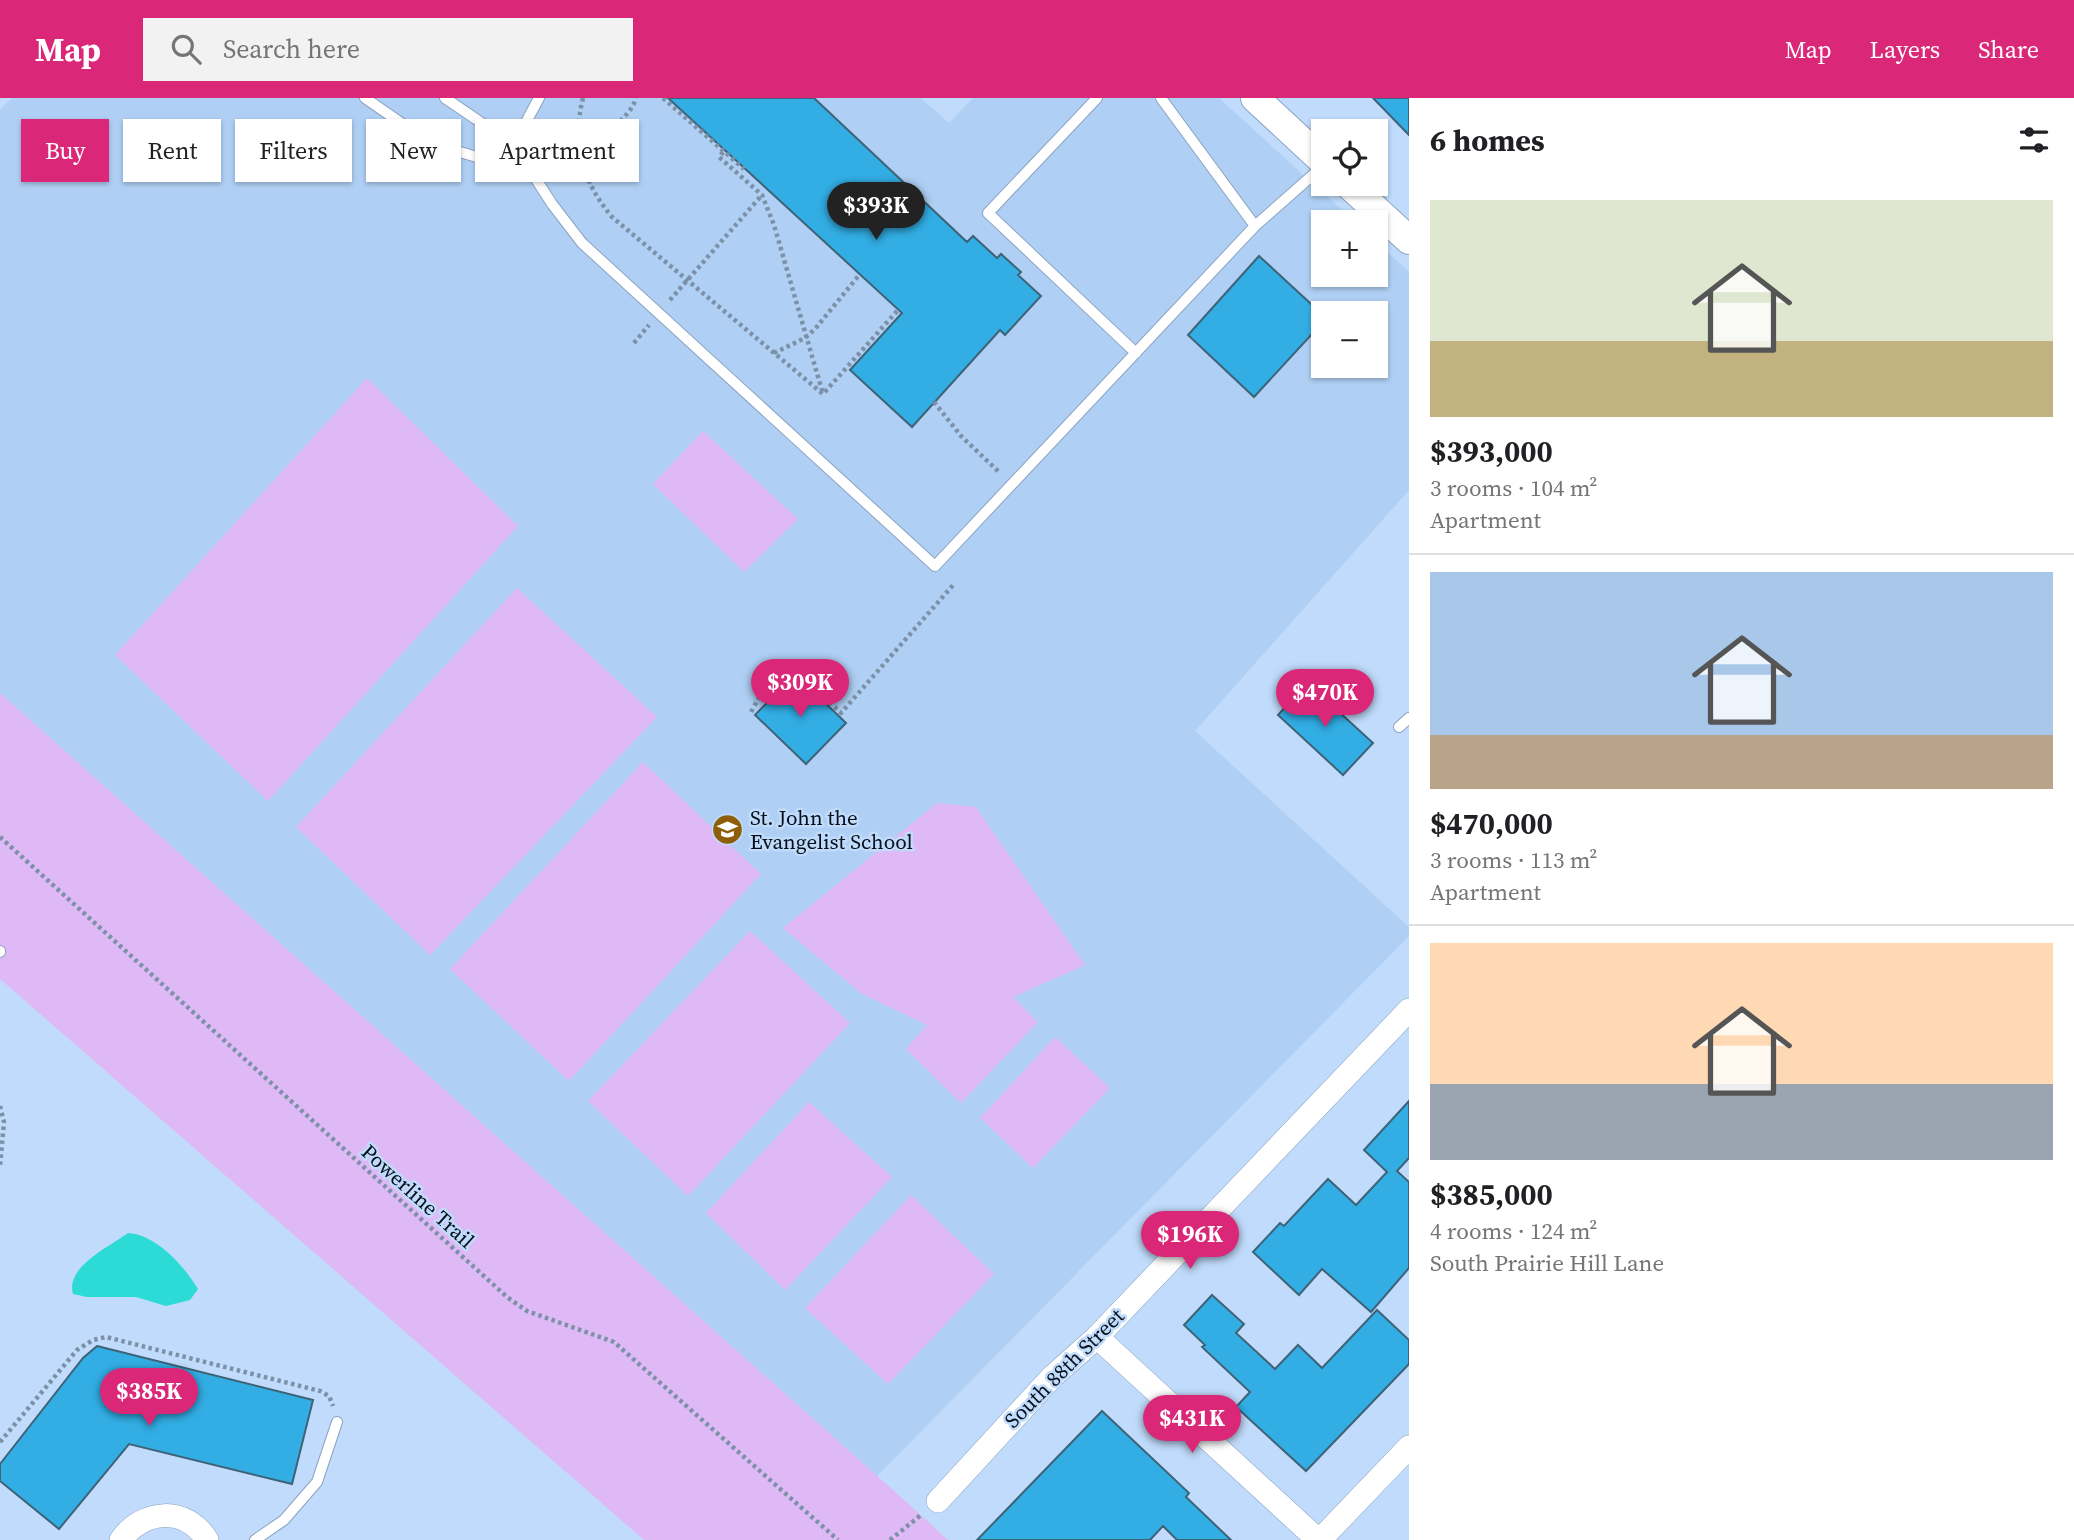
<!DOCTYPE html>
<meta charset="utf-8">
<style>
body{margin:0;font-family:"Source Serif 4",serif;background:#f2f2f2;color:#202124;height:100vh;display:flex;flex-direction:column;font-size:26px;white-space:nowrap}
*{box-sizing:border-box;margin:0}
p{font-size:23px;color:#757577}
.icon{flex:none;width:38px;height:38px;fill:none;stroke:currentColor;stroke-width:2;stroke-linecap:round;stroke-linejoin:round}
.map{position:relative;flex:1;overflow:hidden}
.panel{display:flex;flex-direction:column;background:#fff;width:665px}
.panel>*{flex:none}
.top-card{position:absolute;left:21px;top:21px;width:665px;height:63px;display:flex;gap:14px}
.buttons{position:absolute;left:1311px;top:21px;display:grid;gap:14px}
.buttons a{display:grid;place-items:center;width:77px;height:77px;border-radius:0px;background:#fff;box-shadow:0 2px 5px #0004;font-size:35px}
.price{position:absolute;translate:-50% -60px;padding:0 16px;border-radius:24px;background:#db2777;color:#fff;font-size:23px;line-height:46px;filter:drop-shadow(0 2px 4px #0008)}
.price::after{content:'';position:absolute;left:50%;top:42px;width:21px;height:16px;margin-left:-10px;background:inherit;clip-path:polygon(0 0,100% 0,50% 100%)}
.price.active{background:#222;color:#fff}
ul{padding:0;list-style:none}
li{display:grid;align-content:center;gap:14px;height:371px;padding:0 21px}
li+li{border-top:2px solid #e0e0e0}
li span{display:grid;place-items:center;height:217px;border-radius:0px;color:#555}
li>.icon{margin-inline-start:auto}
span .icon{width:126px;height:126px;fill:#fffc;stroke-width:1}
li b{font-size:30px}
h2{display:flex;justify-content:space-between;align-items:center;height:84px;padding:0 21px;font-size:30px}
.pill{padding:0 24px;border-radius:0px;background:#fff;box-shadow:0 2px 5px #0004;font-size:24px;line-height:63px}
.pill.active{background:#db2777;color:#fff}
header{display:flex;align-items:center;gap:42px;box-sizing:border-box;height:98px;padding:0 35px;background:#db2777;color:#fff}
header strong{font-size:33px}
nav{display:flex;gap:38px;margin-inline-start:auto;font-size:24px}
.search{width:490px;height:63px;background:#f2f2f2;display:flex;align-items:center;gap:18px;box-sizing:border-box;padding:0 24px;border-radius:0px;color:#757577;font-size:26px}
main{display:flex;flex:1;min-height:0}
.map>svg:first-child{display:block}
.built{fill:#afcff4;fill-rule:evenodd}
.green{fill:#dfb9f6}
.water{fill:#2cdad6}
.building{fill:#32aee5;stroke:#3e6377;stroke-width:2}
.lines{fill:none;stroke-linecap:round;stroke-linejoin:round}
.service-casing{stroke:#8aa3c2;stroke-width:12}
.minor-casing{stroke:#8aa3c2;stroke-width:24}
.tertiary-casing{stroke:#8aa3c2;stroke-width:30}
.path{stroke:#7c91a8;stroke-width:4.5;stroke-dasharray:3.5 3.5;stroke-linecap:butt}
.service{stroke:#fff;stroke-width:10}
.minor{stroke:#fff;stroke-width:23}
.tertiary{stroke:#fff;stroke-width:28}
.labels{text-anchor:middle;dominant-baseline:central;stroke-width:5;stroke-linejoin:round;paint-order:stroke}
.poi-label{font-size:21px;fill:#07101a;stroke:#c0dbfb;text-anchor:start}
.street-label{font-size:21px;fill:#07101a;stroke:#c0dbfb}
</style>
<header>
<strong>Map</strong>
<div class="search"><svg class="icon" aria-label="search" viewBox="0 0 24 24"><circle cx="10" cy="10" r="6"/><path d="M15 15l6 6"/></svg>Search here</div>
<nav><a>Map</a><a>Layers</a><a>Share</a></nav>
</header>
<main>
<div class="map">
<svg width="1409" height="1442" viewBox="0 0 1409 1442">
<rect width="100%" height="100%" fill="#c0dbfb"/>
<!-- built -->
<path class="built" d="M 12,0 L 921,0 L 949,25 L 973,0 L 1219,0 L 1355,124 L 1323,124 L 1323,177 L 1376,177 L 1376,143 L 1409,174 L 1409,392 L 1195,633 L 1409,829 L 1409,838 L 877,1378 L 0,595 L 0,12 ZM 1323,215 L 1376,215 L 1376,268 L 1323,268 Z"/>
<!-- green -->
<path class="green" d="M 367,280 L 518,428 L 268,703 L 115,557 Z
M 703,333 L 798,421 L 744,474 L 653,386 Z
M 517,490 L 657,619 L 430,857 L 296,729 Z
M 0,595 L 912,1409 L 948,1442 L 644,1442 L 0,881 Z
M 643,664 L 761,776 L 569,983 L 450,871 Z
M 937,705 L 976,709 L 1085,867 L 1013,899 L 1038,924 L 961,1005 L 906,951 L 927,927 L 862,896 L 783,830 Z
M 750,833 L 850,925 L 688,1098 L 588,1003 Z
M 1055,939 L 1110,990 L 1033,1070 L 980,1020 Z
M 809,1004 L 892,1079 L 785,1192 L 706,1115 Z
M 911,1097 L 994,1176 L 888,1286 L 805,1210 Z"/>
<!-- water -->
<path class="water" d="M 128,1135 C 157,1137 184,1168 198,1191 L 190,1202 L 166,1208 L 136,1199 L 87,1199 L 73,1196 C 65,1169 109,1149 128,1135 Z"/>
<!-- building -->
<path class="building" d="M 668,0 L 814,0 L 967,144 L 973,138 L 997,160 L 1001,156 L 1021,174 L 1018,177 L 1041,198 L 1005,237 L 1000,232 L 912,329 L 850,272 L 902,215 Z
M 1373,0 L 1409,0 L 1409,37 Z
M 1259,158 L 1323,217 L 1323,224 L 1254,299 L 1188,237 Z
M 795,576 L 846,625 L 806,666 L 755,617 Z
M 1305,587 L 1313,594 L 1315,592 L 1373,645 L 1343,677 L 1278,617 Z
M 1409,1003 L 1409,1060 L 1397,1073 L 1409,1084 L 1409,1170 L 1371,1214 L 1322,1171 L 1299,1197 L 1253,1154 L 1280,1125 L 1284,1128 L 1328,1081 L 1356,1107 L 1387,1074 L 1364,1052 Z
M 1212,1197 L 1244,1226 L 1236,1235 L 1275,1271 L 1298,1247 L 1322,1270 L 1377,1212 L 1409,1242 L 1409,1266 L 1306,1373 L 1236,1309 L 1250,1294 L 1202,1249 L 1205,1247 L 1184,1227 Z
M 97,1248 L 313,1302 L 292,1386 L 129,1346 L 59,1431 L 0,1383 L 0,1366 L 83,1260 Z
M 1102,1313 L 1189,1395 L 1186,1399 L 1231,1442 L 1177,1442 L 1163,1428 L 1150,1442 L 977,1442 Z"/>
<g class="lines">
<defs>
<path id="service" d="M 365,0 L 430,45 L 490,63 L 510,54 L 539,0
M 445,0 L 514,47 L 552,106 L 582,145 L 935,468 L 1255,128 L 1323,68
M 1097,0 L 988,115 L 1136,255
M 1161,0 L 1255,128
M 1399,629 L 1409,620
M 0,853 L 0,854
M 255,1442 L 284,1422 L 317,1384 L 337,1324"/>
<path id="minor" d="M 1097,1239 L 1318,1442
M 938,1403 L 1052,1279 L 1097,1239 L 1409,912
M 121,1442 C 143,1411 186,1408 207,1442
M 1320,1442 L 1409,1349"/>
<path id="tertiary" d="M 1255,0 L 1323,63
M 1348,86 L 1409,142"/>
</defs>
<!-- service casing -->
<use href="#service" class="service-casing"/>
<!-- minor casing -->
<use href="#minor" class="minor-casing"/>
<!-- tertiary casing -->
<use href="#tertiary" class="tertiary-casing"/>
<!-- path -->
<path class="path" d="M 583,0 C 571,48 582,82 612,119 L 823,296 L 898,212
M 663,0 L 744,71
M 723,54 L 719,59 L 762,97 L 774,127 L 823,296
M 589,85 C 596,69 599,52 609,37 C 617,24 632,15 636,0
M 670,202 L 762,97
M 634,245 L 649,227
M 774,255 L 805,240 L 815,231 L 860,176
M 934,304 L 961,338 L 999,374
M 751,614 C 763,593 768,576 793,571 L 841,615 L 954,486
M 0,739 L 507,1199 L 527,1213 L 614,1244 L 838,1442
M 0,1008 L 4,1024 L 0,1068
M 0,1344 L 77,1252 L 93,1242 L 106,1239 L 320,1293 L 329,1298 L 333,1308
M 890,1442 L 921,1417"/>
<!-- service -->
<use href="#service" class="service"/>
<!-- minor -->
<use href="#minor" class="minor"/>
<!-- tertiary -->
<use href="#tertiary" class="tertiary"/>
</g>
<!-- icons -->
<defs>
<symbol id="school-disc" viewBox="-11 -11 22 22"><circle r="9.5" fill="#8f5e0a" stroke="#c0dbfb"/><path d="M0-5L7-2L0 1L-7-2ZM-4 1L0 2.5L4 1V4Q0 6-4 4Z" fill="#fff"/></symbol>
</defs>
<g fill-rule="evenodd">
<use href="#school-disc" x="710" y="714" width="35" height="35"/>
</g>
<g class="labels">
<!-- poi labels -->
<g class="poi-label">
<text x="750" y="719">St. John the<tspan x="750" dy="24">Evangelist School</tspan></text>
</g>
<!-- street labels -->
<g class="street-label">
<text transform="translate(418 1098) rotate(42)">Powerline Trail</text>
<text transform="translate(1064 1270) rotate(-45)">South 88th Street</text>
</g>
</g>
</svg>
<div class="buttons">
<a><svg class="icon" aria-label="locate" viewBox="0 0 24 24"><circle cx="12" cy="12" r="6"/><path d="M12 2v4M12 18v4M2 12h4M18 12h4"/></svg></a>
<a>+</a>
<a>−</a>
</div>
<b class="price active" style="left:876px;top:144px">$393K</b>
<b class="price" style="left:800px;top:621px">$309K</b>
<b class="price" style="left:1325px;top:631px">$470K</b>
<b class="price" style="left:1190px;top:1173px">$196K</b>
<b class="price" style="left:149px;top:1330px">$385K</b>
<b class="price" style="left:1192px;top:1357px">$431K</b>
<div class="top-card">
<a class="pill active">Buy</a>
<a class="pill">Rent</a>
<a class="pill">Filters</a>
<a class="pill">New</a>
<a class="pill">Apartment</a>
</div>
</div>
<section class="panel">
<h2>6 homes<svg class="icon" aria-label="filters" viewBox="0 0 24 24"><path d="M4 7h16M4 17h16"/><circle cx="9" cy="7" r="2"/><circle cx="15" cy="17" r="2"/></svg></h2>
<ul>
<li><span style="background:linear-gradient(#dfe7d0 65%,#c2b280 0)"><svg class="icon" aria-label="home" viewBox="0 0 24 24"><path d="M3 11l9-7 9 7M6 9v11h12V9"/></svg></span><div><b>$393,000</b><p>3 rooms · 104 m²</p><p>Apartment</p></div></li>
<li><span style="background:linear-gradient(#a9c7e8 75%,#b9a48a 0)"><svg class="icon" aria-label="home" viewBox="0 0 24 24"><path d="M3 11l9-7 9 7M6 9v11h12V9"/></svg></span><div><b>$470,000</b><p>3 rooms · 113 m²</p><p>Apartment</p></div></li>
<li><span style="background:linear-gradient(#ffd9b3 65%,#9aa5b1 0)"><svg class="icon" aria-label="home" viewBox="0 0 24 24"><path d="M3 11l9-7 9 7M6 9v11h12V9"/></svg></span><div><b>$385,000</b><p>4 rooms · 124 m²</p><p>South Prairie Hill Lane</p></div></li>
</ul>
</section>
</main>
